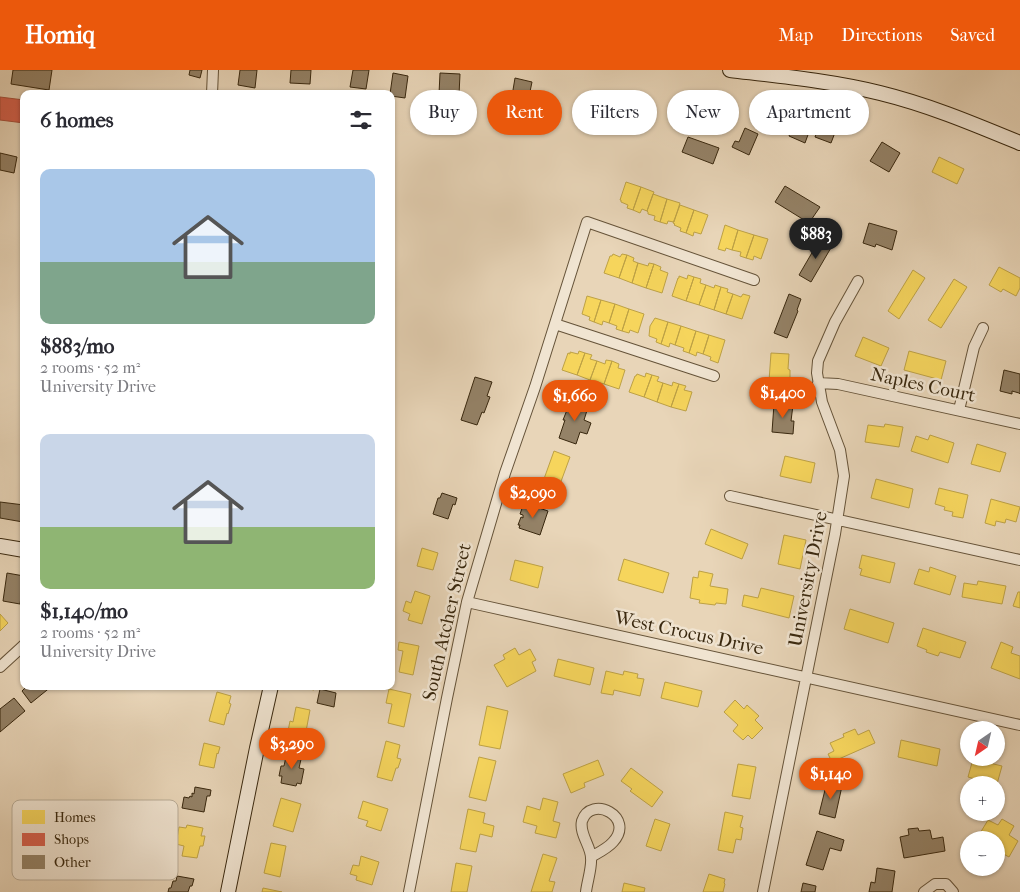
<!DOCTYPE html>
<meta charset="utf-8">
<style>
body{margin:0;font-family:"IM FELL French Canon",serif;background:#f2f2f3;color:#2b2b33;height:100vh;display:flex;flex-direction:column;font-size:19px;white-space:nowrap}
*{box-sizing:border-box;margin:0}
p{font-size:16px;color:#7c7c81}
.icon{flex:none;width:28px;height:28px;fill:none;stroke:currentColor;stroke-width:2;stroke-linecap:round;stroke-linejoin:round}
.map{position:relative;flex:1;overflow:hidden}
.panel{position:absolute;left:20px;top:20px;width:375px;height:600px;display:flex;flex-direction:column;background:#fff;border-radius:10px;box-shadow:0 1px 4px #0004}
.panel>*{flex:none}
.guide{position:absolute;left:410px;top:20px;width:475px;height:45px;display:flex;gap:10px}
.needle{width:32px;rotate:214deg}
.tools{position:absolute;left:960px;top:651px;display:grid;gap:10px}
.tools a{display:grid;place-items:center;width:45px;height:45px;border-radius:50%;background:#fff;box-shadow:0 1px 4px #0004;font-size:25px}
.price{position:absolute;translate:-50% -42px;padding:0 11px;border-radius:18px;background:#ea580c;color:#fff;font-size:16px;line-height:32px;filter:drop-shadow(0 1px 2px #0008)}
.price::after{content:'';position:absolute;left:50%;top:30px;width:15px;height:11px;margin-left:-8px;background:inherit;clip-path:polygon(0 0,100% 0,50% 100%)}
.price.on{background:#222;color:#fff}
ul{padding:0;list-style:none}
li{display:grid;align-content:center;gap:10px;height:265px;padding:0 20px}
li span{display:grid;place-items:center;height:155px;border-radius:10px;color:#555}
li>.icon{margin-inline-start:auto}
span .icon{width:90px;height:90px;fill:#fffc;stroke-width:1}
li b{font-size:21px}
h2{display:flex;justify-content:space-between;align-items:center;height:60px;padding:0 20px;font-size:21px}
.chip{padding:0 18px;border-radius:22px;background:#fff;box-shadow:0 1px 4px #0004;font-size:18px;line-height:45px}
.chip.on{background:#ea580c;color:#fff}
header{display:flex;align-items:center;gap:30px;box-sizing:border-box;height:70px;padding:0 25px;background:#ea580c;color:#fff}
header strong{font-size:24px}
nav{display:flex;gap:28px;margin-inline-start:auto;font-size:18px}
.map>svg:first-child{display:block}
.homes{fill:#f6d55c;stroke:#bda145}
.shops{fill:#d6604d;stroke:#a74f3a}
.building{fill:#948267;stroke:#39280f}
.lines{fill:none;stroke-linecap:round;stroke-linejoin:round}
.street-casing{stroke:#655339;stroke-width:12}
.secondary-casing{stroke:#39280f;stroke-width:16}
.street{stroke:#f0e4d1;stroke-width:10}
.secondary{stroke:#f0e4d1;stroke-width:14}
.labels{text-anchor:middle;dominant-baseline:central;stroke-width:5;stroke-linejoin:round;paint-order:stroke}
.street-label{font-size:19px;fill:#39280f;stroke:#f0e4d1}
.key{fill:#f0e4d1;stroke:#b9ac97;stroke-width:1}
.key-label{font-size:14px;fill:#39280f}
</style>
<header>
<strong>Homiq</strong>
<nav><a>Map</a><a>Directions</a><a>Saved</a></nav>
</header>
<div class="map">
<svg width="1020" height="822" viewBox="0 0 1020 822">
<rect width="100%" height="100%" fill="#e8d5b8"/>
<filter id="stains"><feTurbulence type="fractalNoise" baseFrequency=".004" numOctaves="4"/><feColorMatrix values="0 0 0 0 .2 0 0 0 0 .09 0 0 0 0 .02 0 0 0 .5 -.17"/></filter>
<radialGradient id="worn" r=".72"><stop offset=".6" stop-color="#630" stop-opacity="0"/><stop offset="1" stop-color="#630" stop-opacity=".3"/></radialGradient>
<!-- homes -->
<path class="homes" d="M 939,87 L 964,99 L 957,114 L 932,102 Z
M 626,112 L 641,117 L 633,140 L 627,138 L 628,135 L 621,132 L 621,130 L 620,130 Z
M 641,117 L 654,122 L 647,141 L 642,139 L 640,143 L 633,140 Z
M 653,124 L 667,129 L 660,152 L 654,150 L 655,146 L 648,144 L 648,142 L 647,141 Z
M 667,129 L 680,133 L 674,152 L 668,151 L 667,154 L 660,152 Z
M 680,135 L 694,140 L 686,163 L 680,161 L 681,158 L 674,155 L 675,154 L 673,153 Z
M 694,140 L 708,145 L 701,164 L 694,162 L 693,166 L 686,163 Z
M 725,155 L 738,160 L 732,180 L 726,178 L 725,181 L 718,179 Z
M 738,160 L 754,165 L 746,188 L 740,186 L 741,182 L 732,180 Z
M 754,165 L 768,169 L 761,189 L 754,186 L 753,190 L 746,188 Z
M 613,184 L 620,187 L 622,184 L 627,185 L 619,208 L 604,203 L 610,186 L 612,186 Z
M 627,185 L 634,188 L 633,191 L 638,193 L 632,213 L 619,208 Z
M 638,193 L 648,196 L 649,193 L 654,194 L 646,218 L 632,213 Z
M 654,194 L 661,197 L 660,200 L 668,203 L 662,223 L 646,218 Z
M 999,197 L 1020,208 L 1020,218 L 1016,226 L 1003,219 L 1001,222 L 989,215 Z
M 913,200 L 925,208 L 899,249 L 888,241 Z
M 688,205 L 694,207 L 686,231 L 672,226 L 678,208 L 679,208 L 679,206 L 687,209 Z
M 694,207 L 701,209 L 700,213 L 706,215 L 699,235 L 686,231 Z
M 954,209 L 967,217 L 941,258 L 928,250 Z
M 706,215 L 714,218 L 715,215 L 721,217 L 714,240 L 699,235 Z
M 721,217 L 728,219 L 727,222 L 733,224 L 726,244 L 714,240 Z
M 733,224 L 741,227 L 743,224 L 750,226 L 742,249 L 726,244 Z
M 587,226 L 601,230 L 594,252 L 589,250 L 590,247 L 582,244 Z
M 601,230 L 615,234 L 609,253 L 603,251 L 602,255 L 594,252 Z
M 615,234 L 629,239 L 622,261 L 616,259 L 617,256 L 609,253 Z
M 629,239 L 644,244 L 638,263 L 630,260 L 629,263 L 622,261 Z
M 655,248 L 668,252 L 661,274 L 656,272 L 657,269 L 649,266 L 650,256 Z
M 668,252 L 681,256 L 675,275 L 670,273 L 669,277 L 661,274 Z
M 681,256 L 696,261 L 689,283 L 683,281 L 684,278 L 675,275 Z
M 696,261 L 709,265 L 703,284 L 697,282 L 696,286 L 689,283 Z
M 709,265 L 725,270 L 718,293 L 710,290 L 711,287 L 703,284 Z
M 863,267 L 889,278 L 881,296 L 855,286 Z
M 579,281 L 585,283 L 577,305 L 562,300 L 568,283 L 570,284 L 570,282 L 578,284 Z
M 909,281 L 946,291 L 941,310 L 904,300 Z
M 585,283 L 592,285 L 590,289 L 597,291 L 590,310 L 577,305 Z
M 771,283 L 789,284 L 788,299 L 790,300 L 790,312 L 769,311 Z
M 606,290 L 612,291 L 604,314 L 590,310 L 597,291 L 605,294 Z
M 612,291 L 619,294 L 618,298 L 625,300 L 619,319 L 604,314 Z
M 646,303 L 652,305 L 644,327 L 629,322 L 635,306 L 636,306 L 637,304 L 645,307 Z
M 652,305 L 659,307 L 657,311 L 663,313 L 657,332 L 644,327 Z
M 673,312 L 679,314 L 671,337 L 657,332 L 663,313 L 672,316 Z
M 679,314 L 686,316 L 684,320 L 692,322 L 686,341 L 671,337 Z
M 885,354 L 903,357 L 899,377 L 865,372 L 868,355 L 884,357 Z
M 930,365 L 954,373 L 948,393 L 911,381 L 916,366 L 928,370 Z
M 977,374 L 1006,383 L 1000,402 L 971,394 Z
M 554,381 L 570,387 L 556,425 L 540,420 Z
M 785,386 L 815,393 L 811,413 L 780,406 Z
M 876,409 L 913,419 L 909,438 L 871,428 Z
M 939,418 L 968,425 L 963,448 L 952,446 L 953,442 L 944,440 L 945,437 L 935,434 Z
M 991,429 L 1020,437 L 1016,452 L 1006,449 L 1005,453 L 996,451 L 995,456 L 985,453 Z
M 711,459 L 748,474 L 742,489 L 705,474 Z
M 784,465 L 806,470 L 800,499 L 778,494 Z
M 422,478 L 438,483 L 433,500 L 417,496 Z
M 862,485 L 895,493 L 890,513 L 860,505 L 862,499 L 859,498 Z
M 624,489 L 669,503 L 663,523 L 618,510 Z
M 515,490 L 543,497 L 538,518 L 510,510 Z
M 930,497 L 956,506 L 950,525 L 914,514 L 919,499 L 929,502 Z
M 699,501 L 713,504 L 710,516 L 728,519 L 726,534 L 716,533 L 715,535 L 699,533 L 700,530 L 690,528 L 693,507 L 698,508 Z
M 978,511 L 1006,516 L 1002,534 L 962,527 L 964,513 L 977,515 Z
M 761,518 L 794,526 L 789,548 L 742,536 L 744,525 L 758,528 Z
M 415,521 L 430,526 L 422,554 L 408,550 L 410,544 L 403,541 L 406,531 L 411,533 Z
M 1018,522 L 1020,522 L 1020,538 L 1013,536 Z
M 850,539 L 894,553 L 888,573 L 844,559 Z
M 0,544 L 8,553 L 0,561 Z
M 923,558 L 966,572 L 960,588 L 940,582 L 938,586 L 926,582 L 927,580 L 917,576 Z
M 399,572 L 419,576 L 413,605 L 399,602 L 403,581 L 398,580 Z
M 1001,572 L 1013,577 L 1011,583 L 1020,586 L 1020,609 L 991,598 Z
M 515,578 L 519,585 L 530,579 L 536,590 L 532,592 L 536,601 L 507,617 L 494,595 L 505,589 L 503,585 Z
M 558,589 L 594,598 L 590,615 L 554,606 Z
M 606,601 L 623,605 L 624,601 L 638,604 L 637,608 L 644,609 L 640,626 L 614,620 L 613,625 L 601,623 Z
M 665,612 L 702,621 L 698,637 L 661,628 Z
M 300,616 L 315,616 L 314,620 L 300,617 Z
M 389,619 L 411,624 L 404,657 L 388,653 L 392,634 L 386,633 Z
M 217,622 L 231,626 L 229,633 L 231,634 L 228,644 L 227,643 L 224,655 L 209,651 Z
M 735,630 L 744,639 L 747,635 L 759,646 L 755,650 L 763,658 L 752,669 L 748,665 L 743,670 L 733,661 L 738,655 L 724,642 Z
M 487,636 L 508,641 L 500,679 L 479,675 Z
M 296,637 L 310,640 L 304,672 L 290,669 L 291,662 L 288,661 L 290,651 L 293,652 Z
M 855,659 L 858,665 L 869,660 L 875,673 L 832,692 L 828,684 L 834,681 L 830,673 L 844,667 L 843,664 Z
M 901,670 L 940,679 L 937,696 L 898,687 Z
M 386,671 L 400,675 L 397,688 L 401,689 L 398,698 L 396,698 L 392,711 L 377,707 Z
M 204,673 L 220,677 L 218,684 L 217,683 L 214,698 L 199,695 Z
M 479,687 L 496,691 L 486,731 L 469,727 Z
M 973,689 L 1002,696 L 997,714 L 991,712 L 990,715 L 980,715 L 981,711 L 968,707 Z
M 598,690 L 604,705 L 584,713 L 585,717 L 571,723 L 563,704 Z
M 738,694 L 756,697 L 750,729 L 732,726 Z
M 631,698 L 663,722 L 652,737 L 630,721 L 632,719 L 621,711 Z
M 281,728 L 301,734 L 293,762 L 273,756 Z
M 543,728 L 558,732 L 553,751 L 560,753 L 556,768 L 535,763 L 537,756 L 523,752 L 527,736 L 540,740 Z
M 363,731 L 388,739 L 381,761 L 366,756 L 368,751 L 358,748 Z
M 468,739 L 485,743 L 483,753 L 494,756 L 492,767 L 480,764 L 476,782 L 460,779 Z
M 725,742 L 743,746 L 740,757 L 743,758 L 741,770 L 736,769 L 733,783 L 718,780 Z
M 655,749 L 670,754 L 661,781 L 646,776 Z
M 1002,749 L 1014,756 L 1009,765 L 1018,771 L 1009,787 L 996,780 L 996,770 L 976,770 L 988,750 L 998,755 Z
M 187,755 L 203,758 L 201,766 L 205,766 L 203,776 L 200,776 L 197,788 L 182,786 L 184,776 L 176,774 L 179,757 L 186,758 Z
M 271,773 L 286,776 L 280,807 L 264,803 Z
M 543,784 L 557,788 L 549,811 L 555,812 L 552,822 L 531,822 Z
M 361,786 L 379,792 L 372,815 L 356,810 L 357,806 L 350,804 L 353,795 L 359,796 Z
M 456,793 L 472,796 L 467,822 L 451,822 Z
M 709,804 L 725,809 L 724,813 L 725,814 L 723,822 L 703,822 Z
M 624,813 L 645,818 L 644,822 L 622,822 Z
M 263,818 L 282,822 L 262,822 Z"/>
<!-- shops -->
<path class="shops" d="M 0,27 L 24,30 L 24,53 L 0,50 Z"/>
<!-- building -->
<path class="building" d="M 13,0 L 52,0 L 49,20 L 11,14 Z
M 190,0 L 202,0 L 200,8 L 189,5 Z
M 240,0 L 257,0 L 255,18 L 238,15 Z
M 291,0 L 311,0 L 310,14 L 290,13 Z
M 353,0 L 369,0 L 366,19 L 350,17 Z
M 393,3 L 408,6 L 405,28 L 391,26 L 391,24 L 390,24 Z
M 440,3 L 460,4 L 459,25 L 439,24 Z
M 515,8 L 532,12 L 526,41 L 510,38 Z
M 699,31 L 733,43 L 728,59 L 693,47 Z
M 797,45 L 813,51 L 805,73 L 789,66 Z
M 823,46 L 839,52 L 831,73 L 815,67 Z
M 745,58 L 758,64 L 749,85 L 732,77 L 735,71 L 739,72 Z
M 688,67 L 719,78 L 713,94 L 682,82 Z
M 882,72 L 900,83 L 889,102 L 870,91 Z
M 0,83 L 17,87 L 14,103 L 0,100 Z
M 785,116 L 820,137 L 809,153 L 775,132 Z
M 869,153 L 897,161 L 892,180 L 876,174 L 875,177 L 863,173 Z
M 820,169 L 832,176 L 811,212 L 799,205 Z
M 789,224 L 801,229 L 797,240 L 798,241 L 787,268 L 774,263 Z
M 1004,300 L 1020,304 L 1020,324 L 1019,323 L 1012,321 L 1012,324 L 1000,321 Z
M 475,307 L 492,312 L 487,326 L 490,327 L 484,343 L 482,342 L 477,355 L 461,350 Z
M 573,328 L 589,334 L 584,350 L 591,353 L 587,364 L 580,362 L 576,374 L 559,368 L 565,350 L 563,350 L 569,335 L 571,335 Z
M 774,334 L 793,335 L 791,351 L 794,351 L 793,364 L 772,362 Z
M 442,423 L 457,428 L 455,435 L 453,434 L 448,449 L 433,444 L 438,428 L 440,428 Z
M 0,432 L 24,435 L 23,452 L 0,448 Z
M 524,433 L 548,441 L 540,465 L 519,458 L 520,455 L 518,455 L 521,447 L 523,448 L 523,445 L 520,444 Z
M 7,503 L 24,506 L 20,534 L 3,531 Z
M 27,616 L 52,616 L 31,633 L 22,621 Z
M 320,619 L 336,623 L 334,637 L 317,633 Z
M 14,628 L 25,641 L 0,662 L 0,639 Z
M 287,682 L 302,685 L 299,698 L 304,699 L 301,714 L 297,713 L 296,716 L 281,713 L 282,706 L 279,706 L 281,696 L 284,696 Z
M 827,712 L 842,716 L 835,748 L 819,744 Z
M 195,717 L 211,720 L 210,726 L 207,726 L 204,742 L 182,738 L 184,727 L 189,728 L 190,726 L 192,727 L 192,723 L 194,724 Z
M 918,758 L 919,761 L 930,760 L 932,769 L 943,767 L 945,781 L 904,788 L 900,767 L 909,765 L 908,759 Z
M 817,761 L 844,770 L 841,781 L 830,778 L 823,800 L 806,795 Z
M 877,798 L 895,801 L 892,822 L 869,822 L 871,812 L 875,813 Z
M 177,806 L 194,809 L 192,816 L 190,816 L 188,822 L 168,822 L 169,818 L 171,818 L 173,811 L 176,811 Z
M 803,813 L 816,816 L 815,822 L 801,822 Z"/>
<g class="lines">
<defs>
<path id="street" d="M 212,24 L 213,0
M 555,254 L 714,306
M 818,313 L 838,314 L 1020,354
M 959,340 L 974,277 L 983,258
M 730,426 L 1020,490
M 467,532 L 1020,655
M 0,597 L 24,575
M 409,822 L 447,628 L 467,532 L 505,403 L 535,317 L 587,152 L 754,210
M 586,822 C 587,812 592,798 591,788 C 591,776 579,764 582,751 C 591,724 636,747 613,772 C 608,778 598,783 591,787
M 763,822 L 835,464 L 844,406 L 840,380 L 822,332 L 817,303 L 818,291 L 835,252 L 858,211
M 924,822 L 935,814 L 946,814 L 953,822"/>
<path id="secondary" d="M 730,0 C 780,6 831,11 880,23 C 929,35 974,54 1020,73
M 0,476 L 24,480
M 228,822 L 257,678 L 271,616"/>
</defs>
<!-- street casing -->
<use href="#street" class="street-casing"/>
<!-- secondary casing -->
<use href="#secondary" class="secondary-casing"/>
<!-- street -->
<use href="#street" class="street"/>
<!-- secondary -->
<use href="#secondary" class="secondary"/>
</g>
<g class="labels">
<!-- street labels -->
<g class="street-label">
<text transform="translate(923 315) rotate(12)">Naples Court</text>
<text transform="translate(808 509) rotate(-79)">University Drive</text>
<text transform="translate(447 552) rotate(-77)">South Atcher Street</text>
<text transform="translate(689 563) rotate(12)">West Crocus Drive</text>
</g>
</g>
<!-- legend -->
<rect x="12" y="730" width="166" height="80" rx="8" class="key"/>
<rect x="22" y="740" width="23" height="14" fill="#f6d55c"/>
<rect x="22" y="763" width="23" height="13" fill="#d6604d"/>
<rect x="22" y="785" width="23" height="14" fill="#948267"/>
<g class="key-label">
<text x="54" y="752">Homes</text>
<text x="54" y="774">Shops</text>
<text x="54" y="797">Other</text>
</g>
<rect width="100%" height="100%" filter="url(#stains)"/>
<rect width="100%" height="100%" fill="url(#worn)"/>
</svg>
<div class="tools">
<a><svg class="needle" viewBox="-14 -14 28 28"><path d="M0-13l5 13h-10z" fill="#e53935"/><path d="M0 13l5-13h-10z" fill="#7c7c81"/></svg></a>
<a>+</a>
<a>−</a>
</div>
<b class="price on" style="left:816px;top:190px">$883</b>
<b class="price" style="left:783px;top:349px">$1,400</b>
<b class="price" style="left:575px;top:352px">$1,660</b>
<b class="price" style="left:533px;top:449px">$2,090</b>
<b class="price" style="left:292px;top:700px">$3,290</b>
<b class="price" style="left:831px;top:730px">$1,140</b>
<div class="guide">
<a class="chip">Buy</a>
<a class="chip on">Rent</a>
<a class="chip">Filters</a>
<a class="chip">New</a>
<a class="chip">Apartment</a>
</div>
<section class="panel">
<h2>6 homes<svg class="icon" aria-label="filters" viewBox="0 0 24 24"><path d="M4 7h16M4 17h16"/><circle cx="9" cy="7" r="2"/><circle cx="15" cy="17" r="2"/></svg></h2>
<ul>
<li><span style="background:linear-gradient(#a9c7e8 60%,#7fa58c 0)"><svg class="icon" aria-label="home" viewBox="0 0 24 24"><path d="M3 11l9-7 9 7M6 9v11h12V9"/></svg></span><div><b>$883/mo</b><p>2 rooms · 52 m²</p><p>University Drive</p></div></li>
<li><span style="background:linear-gradient(#c9d6e8 60%,#8fb573 0)"><svg class="icon" aria-label="home" viewBox="0 0 24 24"><path d="M3 11l9-7 9 7M6 9v11h12V9"/></svg></span><div><b>$1,140/mo</b><p>2 rooms · 52 m²</p><p>University Drive</p></div></li>
</ul>
</section>
</div>
